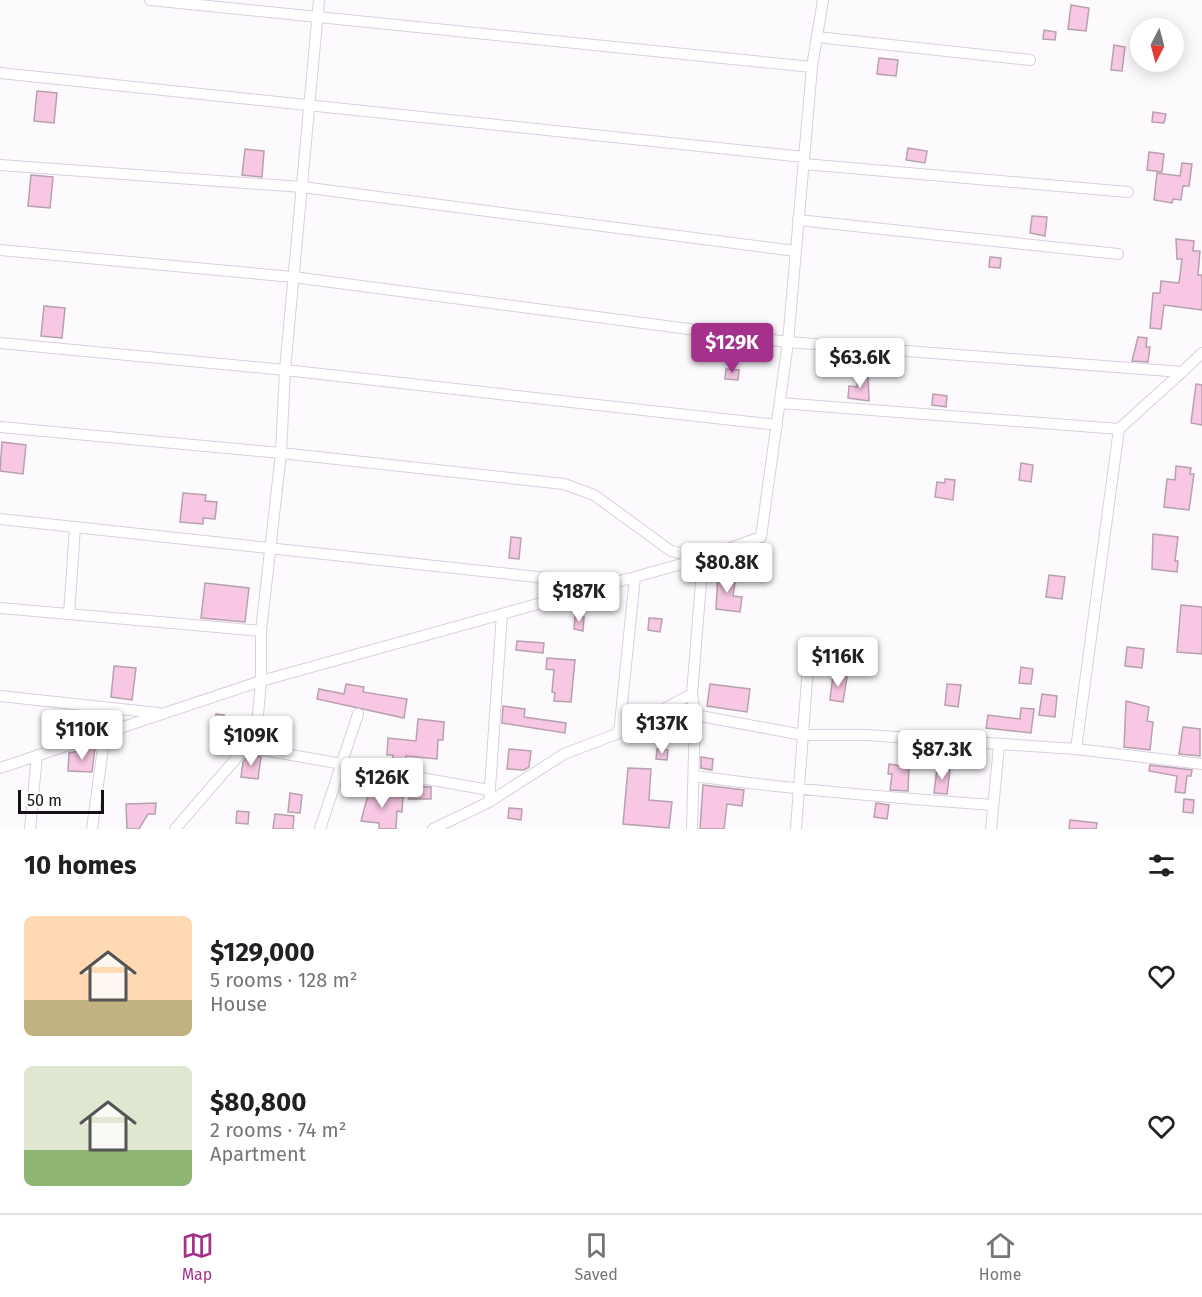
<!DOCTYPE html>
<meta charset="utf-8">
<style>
body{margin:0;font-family:"Fira Sans",sans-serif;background:#f6f6f6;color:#202124;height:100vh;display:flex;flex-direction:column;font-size:22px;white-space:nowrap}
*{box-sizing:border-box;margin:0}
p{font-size:20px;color:#757577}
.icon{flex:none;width:33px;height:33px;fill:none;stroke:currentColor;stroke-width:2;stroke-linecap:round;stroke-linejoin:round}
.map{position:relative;height:829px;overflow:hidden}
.sheet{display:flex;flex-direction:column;background:#fff;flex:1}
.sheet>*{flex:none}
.needle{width:39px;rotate:186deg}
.fabs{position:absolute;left:1130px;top:18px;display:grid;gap:12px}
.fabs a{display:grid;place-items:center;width:54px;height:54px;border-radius:50%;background:#fff;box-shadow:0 3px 15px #0003;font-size:30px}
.scale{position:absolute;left:18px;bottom:15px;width:86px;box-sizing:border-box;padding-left:6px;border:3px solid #161117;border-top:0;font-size:16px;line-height:21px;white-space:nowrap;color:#161117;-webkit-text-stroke:4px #fff;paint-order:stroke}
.price{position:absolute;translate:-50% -51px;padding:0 14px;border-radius:6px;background:#fff;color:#222;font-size:20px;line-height:39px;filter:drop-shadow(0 2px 3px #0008)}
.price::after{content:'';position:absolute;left:50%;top:36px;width:18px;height:14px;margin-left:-9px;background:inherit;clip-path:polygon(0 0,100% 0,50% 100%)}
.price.active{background:#a4318c;color:#fff}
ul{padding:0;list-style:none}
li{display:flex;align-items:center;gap:18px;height:150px;padding:0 24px}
li span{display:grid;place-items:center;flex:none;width:168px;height:120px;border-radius:9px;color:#555}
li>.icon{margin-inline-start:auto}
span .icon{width:72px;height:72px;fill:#fffc;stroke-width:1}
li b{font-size:26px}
h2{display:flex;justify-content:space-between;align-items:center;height:72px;padding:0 24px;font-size:26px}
.menu{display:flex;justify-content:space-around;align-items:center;height:84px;border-top:2px solid #e0e0e0;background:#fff;font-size:16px;color:#757577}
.menu a{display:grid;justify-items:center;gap:3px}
.menu .active{color:#a4318c}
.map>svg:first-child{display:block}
.building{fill:#f7c7e3;stroke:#b6a1ad;stroke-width:1.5}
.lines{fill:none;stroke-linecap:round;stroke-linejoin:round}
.minor-casing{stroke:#dccde0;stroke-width:12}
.minor{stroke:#fff;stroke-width:10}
</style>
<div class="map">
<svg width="1202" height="829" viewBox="0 0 1202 829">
<rect width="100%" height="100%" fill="#fdfafe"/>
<!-- building -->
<path class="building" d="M 1071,5 L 1089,8 L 1086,31 L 1068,29 Z
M 1044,30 L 1056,32 L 1055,40 L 1043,39 Z
M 1114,45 L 1125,47 L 1122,71 L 1111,70 Z
M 879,58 L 898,60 L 896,76 L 877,74 Z
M 37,91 L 57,93 L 54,123 L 34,121 Z
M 1153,112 L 1166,114 L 1164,123 L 1152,122 Z
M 908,148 L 927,151 L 925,163 L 906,160 Z
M 245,149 L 264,151 L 262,177 L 242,175 Z
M 1149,152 L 1164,154 L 1162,172 L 1147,170 Z
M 1182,163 L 1192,164 L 1189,186 L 1183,186 L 1181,200 L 1173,199 L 1172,203 L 1154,200 L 1157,173 L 1180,176 Z
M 31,175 L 53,177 L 50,208 L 28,206 Z
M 1032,216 L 1047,217 L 1045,236 L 1030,233 Z
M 1176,239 L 1194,241 L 1193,251 L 1200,251 L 1198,275 L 1202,275 L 1202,310 L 1164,305 L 1161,329 L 1150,328 L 1153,293 L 1160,293 L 1161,281 L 1179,283 L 1182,259 L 1177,259 Z
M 990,257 L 1001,258 L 1000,268 L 989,267 Z
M 44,306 L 65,308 L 62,338 L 41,336 Z
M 1138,337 L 1147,338 L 1146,347 L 1150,347 L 1148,362 L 1132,361 Z
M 726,369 L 739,370 L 738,380 L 725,379 Z
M 858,375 L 868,376 L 869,401 L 848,398 L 849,386 L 857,387 Z
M 1196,384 L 1202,385 L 1202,425 L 1191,423 Z
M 933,394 L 947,396 L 946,407 L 932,405 Z
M 2,442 L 26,445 L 23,474 L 0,471 Z
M 1021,463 L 1033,465 L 1031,482 L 1019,480 Z
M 1176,466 L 1191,468 L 1190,474 L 1194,474 L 1189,510 L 1164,507 L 1167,479 L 1175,480 Z
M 945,479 L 955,480 L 953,500 L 935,497 L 937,482 L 945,483 Z
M 183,493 L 206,495 L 205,501 L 217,502 L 215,519 L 203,518 L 203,524 L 180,522 Z
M 1153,534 L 1178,537 L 1175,561 L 1178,561 L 1177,572 L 1152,569 Z
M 511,537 L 521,538 L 519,559 L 509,558 Z
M 718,573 L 736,575 L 733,596 L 742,597 L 740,612 L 716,609 Z
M 1049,575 L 1065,577 L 1062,599 L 1046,597 Z
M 205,583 L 249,588 L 245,622 L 201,618 Z
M 1181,605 L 1202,607 L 1202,654 L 1177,652 Z
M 575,616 L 584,617 L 583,631 L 574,629 Z
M 649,618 L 662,619 L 660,632 L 648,630 Z
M 517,641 L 544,643 L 543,653 L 516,650 Z
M 1127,647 L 1144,649 L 1142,668 L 1125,666 Z
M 547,658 L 575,660 L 571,702 L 554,701 L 555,693 L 552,692 L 554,670 L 546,669 Z
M 114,666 L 136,668 L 132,700 L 111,697 Z
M 1021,667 L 1033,669 L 1031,684 L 1019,683 Z
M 833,675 L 847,677 L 843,702 L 830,700 Z
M 346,684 L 364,687 L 363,692 L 407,699 L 404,718 L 317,699 L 319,689 L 344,694 Z
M 710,684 L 750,689 L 747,712 L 707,706 Z
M 947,684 L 961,685 L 958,707 L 945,705 Z
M 1042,694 L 1057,696 L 1055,717 L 1039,715 Z
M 1126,701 L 1149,707 L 1147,721 L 1153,722 L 1150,750 L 1124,747 Z
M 503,706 L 525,709 L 524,717 L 566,723 L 565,733 L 502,723 Z
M 1021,708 L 1034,709 L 1031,733 L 986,728 L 988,715 L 1020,719 Z
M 216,714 L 224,715 L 222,741 L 213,740 Z
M 418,719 L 444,722 L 443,740 L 438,740 L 437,759 L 406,756 L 405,768 L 392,765 L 393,755 L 387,755 L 388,738 L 416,741 Z
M 1183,727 L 1200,729 L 1200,756 L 1179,754 Z
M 95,748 L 92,772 L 68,771 L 69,753 Z
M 509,749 L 531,751 L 529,767 L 524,770 L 507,769 Z
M 657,749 L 668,750 L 667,760 L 656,759 Z
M 249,755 L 261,757 L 258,779 L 241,777 L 243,762 Z
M 701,757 L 713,759 L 712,770 L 701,768 Z
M 889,764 L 909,767 L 908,791 L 890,790 L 892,774 L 888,774 Z
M 1150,765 L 1192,770 L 1191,776 L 1187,776 L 1185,793 L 1175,792 L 1177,776 L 1149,771 Z
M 628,768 L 651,769 L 649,800 L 672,802 L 669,828 L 623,824 Z
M 937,768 L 950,770 L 947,794 L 934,793 Z
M 703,785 L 744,790 L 742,806 L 727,804 L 724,829 L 700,829 Z
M 410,786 L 431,787 L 431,799 L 409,799 Z
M 370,787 L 383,789 L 382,794 L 403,797 L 402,812 L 397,811 L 396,829 L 379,829 L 379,823 L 361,821 Z
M 290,793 L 302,795 L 300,813 L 288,812 Z
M 1184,799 L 1194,800 L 1193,813 L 1183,812 Z
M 156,803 L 155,814 L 148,814 L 139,829 L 127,829 L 126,804 Z
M 876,803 L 889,805 L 887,819 L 874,817 Z
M 509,808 L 522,809 L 521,820 L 508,818 Z
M 237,811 L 249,812 L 248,824 L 236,823 Z
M 275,814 L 294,816 L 293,829 L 273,829 Z
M 1070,820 L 1097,823 L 1096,829 L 1069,829 Z"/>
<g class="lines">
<defs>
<path id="minor" d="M 150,0 L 812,67
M 817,37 L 1030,60
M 0,73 L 804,157
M 804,164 L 1128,192
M 0,165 L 302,187 L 795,251
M 798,220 L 1118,254
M 0,250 L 293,277 L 788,342 L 1182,372 L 1202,353
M 0,343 L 285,370 L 777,425
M 780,403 L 1119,429 L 1182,372
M 0,427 L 281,453 L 564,484 L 594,495 L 671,551 L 703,558 L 692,694 L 695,715 L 692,829
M 0,519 L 602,584
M 0,608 L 261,631
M 69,614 L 75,527
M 0,696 L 158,713
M 695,715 L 803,735 L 866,735 L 1076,749 L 1202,764
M 619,733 L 635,577
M 246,747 L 489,790
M 1076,749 L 1119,429
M 0,768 L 261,681 L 703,558 L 761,537 L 788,342 L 812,67 L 823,0
M 695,776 C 794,790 893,798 993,805
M 489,802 L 564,754 L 619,733 L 692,694
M 30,829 L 37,755
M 92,829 L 105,733
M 175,829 L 246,747 L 257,726 L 261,681 L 261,631 L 281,453 L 285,370 L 319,0
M 320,829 L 358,714
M 433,829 L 489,802 L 502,614
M 796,829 L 808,666
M 991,829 L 999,746"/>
</defs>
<!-- minor casing -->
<use href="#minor" class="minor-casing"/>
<!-- minor -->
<use href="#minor" class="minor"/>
</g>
</svg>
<div class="fabs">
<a><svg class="needle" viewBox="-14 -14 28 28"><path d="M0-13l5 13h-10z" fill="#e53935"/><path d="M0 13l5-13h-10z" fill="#757577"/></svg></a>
</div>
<div class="scale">50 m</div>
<b class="price active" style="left:732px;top:374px">$129K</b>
<b class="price" style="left:860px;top:389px">$63.6K</b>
<b class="price" style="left:727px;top:594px">$80.8K</b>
<b class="price" style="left:579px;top:623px">$187K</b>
<b class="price" style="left:838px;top:688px">$116K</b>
<b class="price" style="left:662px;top:755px">$137K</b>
<b class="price" style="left:82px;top:761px">$110K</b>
<b class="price" style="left:251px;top:767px">$109K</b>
<b class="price" style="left:942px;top:781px">$87.3K</b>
<b class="price" style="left:382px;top:809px">$126K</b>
</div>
<section class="sheet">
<h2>10 homes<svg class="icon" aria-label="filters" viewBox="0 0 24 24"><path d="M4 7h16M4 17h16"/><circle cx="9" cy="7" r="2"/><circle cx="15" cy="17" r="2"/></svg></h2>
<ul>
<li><span style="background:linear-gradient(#ffd9b3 70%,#c2b280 0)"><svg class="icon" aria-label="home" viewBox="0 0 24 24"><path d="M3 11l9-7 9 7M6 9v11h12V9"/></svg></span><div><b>$129,000</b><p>5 rooms · 128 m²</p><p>House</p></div><svg class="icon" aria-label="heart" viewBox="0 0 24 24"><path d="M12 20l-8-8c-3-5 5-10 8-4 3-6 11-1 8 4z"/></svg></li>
<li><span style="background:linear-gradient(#dfe7d0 70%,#8fb573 0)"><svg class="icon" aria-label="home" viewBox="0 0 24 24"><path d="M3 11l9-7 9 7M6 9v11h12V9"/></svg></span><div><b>$80,800</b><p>2 rooms · 74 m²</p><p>Apartment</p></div><svg class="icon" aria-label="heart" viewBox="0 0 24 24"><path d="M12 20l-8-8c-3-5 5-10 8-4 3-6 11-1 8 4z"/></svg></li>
</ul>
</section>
<nav class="menu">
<a class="active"><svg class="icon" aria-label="map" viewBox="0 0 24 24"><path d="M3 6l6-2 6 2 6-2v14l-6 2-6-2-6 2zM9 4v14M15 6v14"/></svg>Map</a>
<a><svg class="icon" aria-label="saved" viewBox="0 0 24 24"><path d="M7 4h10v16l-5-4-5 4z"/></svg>Saved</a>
<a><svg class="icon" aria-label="home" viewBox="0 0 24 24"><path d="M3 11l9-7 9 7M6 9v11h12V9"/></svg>Home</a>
</nav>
